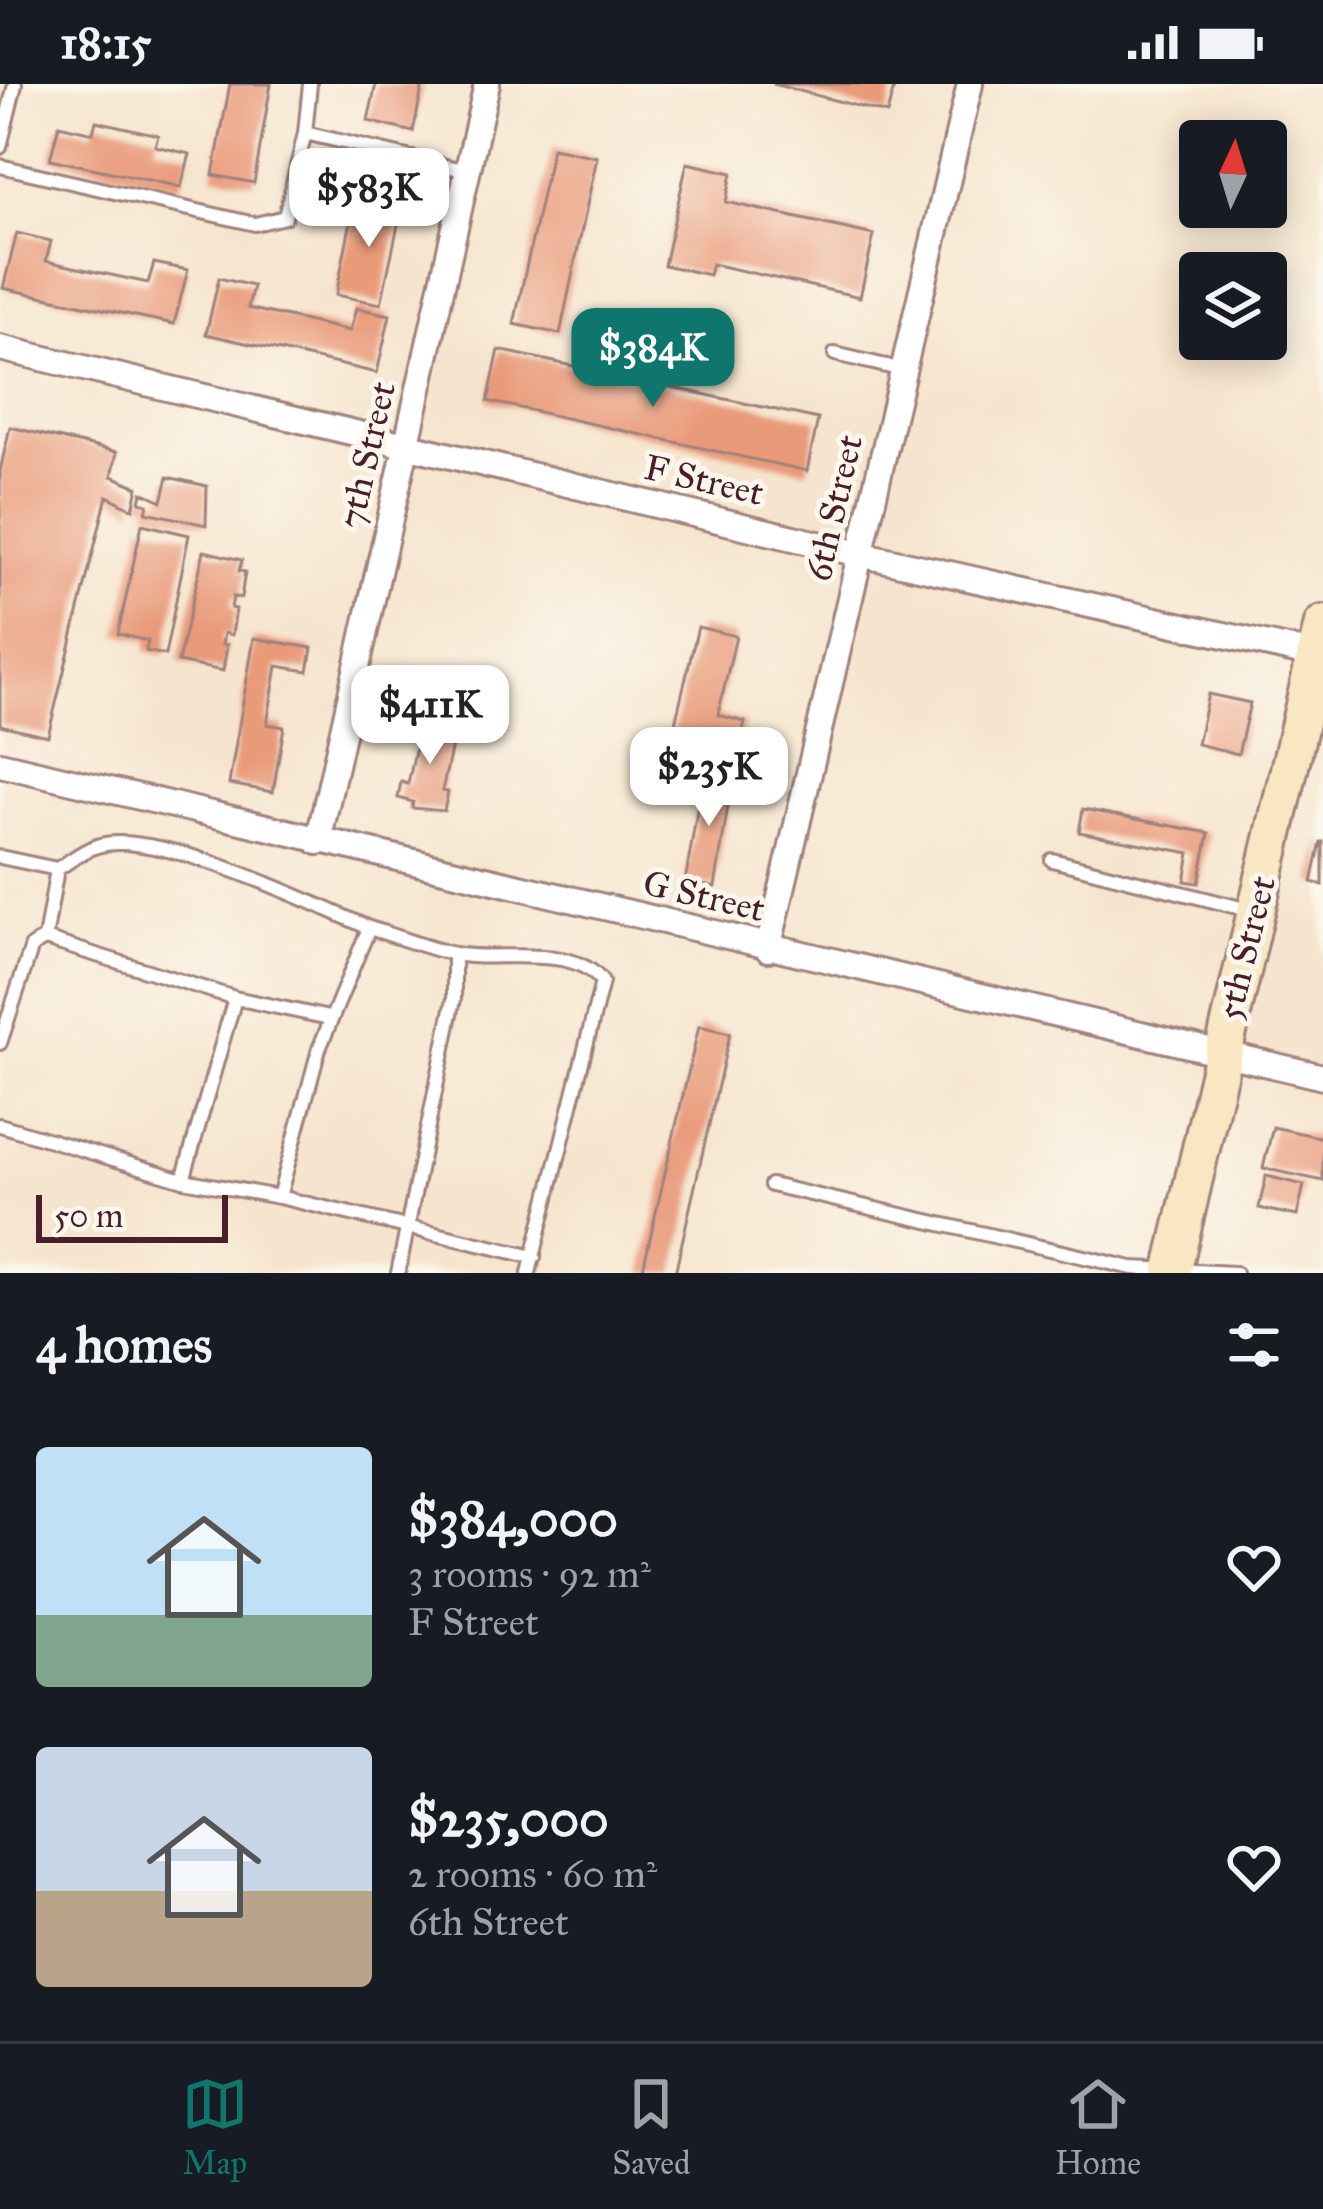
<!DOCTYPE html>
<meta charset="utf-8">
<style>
body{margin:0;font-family:"IM FELL Great Primer",serif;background:#20242c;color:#f1f3f6;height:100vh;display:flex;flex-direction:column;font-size:45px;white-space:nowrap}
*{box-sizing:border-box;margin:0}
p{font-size:39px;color:#9ea1a6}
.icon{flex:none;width:66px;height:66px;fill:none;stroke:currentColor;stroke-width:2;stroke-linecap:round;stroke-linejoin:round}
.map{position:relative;height:1189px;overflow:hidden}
.drawer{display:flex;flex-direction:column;background:#171b24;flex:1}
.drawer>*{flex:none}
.needle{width:78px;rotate:4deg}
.fabs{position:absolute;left:1179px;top:36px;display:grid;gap:24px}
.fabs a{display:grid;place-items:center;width:108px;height:108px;border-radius:12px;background:#171b24;box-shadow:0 6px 30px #0003;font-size:60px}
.scale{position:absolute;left:36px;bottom:30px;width:192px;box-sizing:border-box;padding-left:12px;border:6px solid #4a1f2b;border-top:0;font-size:33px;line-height:42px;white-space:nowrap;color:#4a1f2b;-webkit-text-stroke:9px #fbf7ec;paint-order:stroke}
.price{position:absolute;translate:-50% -102px;padding:0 27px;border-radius:24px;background:#fff;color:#222;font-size:39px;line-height:78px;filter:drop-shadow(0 3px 6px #0008)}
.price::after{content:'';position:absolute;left:50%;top:72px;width:36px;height:27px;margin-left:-18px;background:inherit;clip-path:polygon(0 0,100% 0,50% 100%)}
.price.current{background:#0f766e;color:#fff}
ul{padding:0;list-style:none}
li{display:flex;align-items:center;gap:36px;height:300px;padding:0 36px}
li span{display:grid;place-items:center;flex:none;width:336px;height:240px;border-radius:12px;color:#555}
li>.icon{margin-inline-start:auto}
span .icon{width:144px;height:144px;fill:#fffc;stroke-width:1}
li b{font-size:51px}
h2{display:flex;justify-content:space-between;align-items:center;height:144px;padding:0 36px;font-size:51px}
.status{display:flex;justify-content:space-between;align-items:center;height:84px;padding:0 60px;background:#171b24;direction:ltr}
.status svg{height:33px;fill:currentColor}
.dock{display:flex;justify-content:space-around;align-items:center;height:168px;border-top:3px solid #363941;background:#171b24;font-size:33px;color:#9ea1a6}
.dock a{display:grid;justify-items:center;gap:6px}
.dock .current{color:#0f766e}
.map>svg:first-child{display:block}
.building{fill:#e99a79}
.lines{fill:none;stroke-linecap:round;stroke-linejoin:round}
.lane-casing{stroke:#a0827c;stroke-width:18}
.street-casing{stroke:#a0827c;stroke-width:30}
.secondary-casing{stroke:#a0827c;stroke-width:42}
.lane{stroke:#fff;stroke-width:12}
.street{stroke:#fff;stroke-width:24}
.secondary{stroke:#f9e7c3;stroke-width:36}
.labels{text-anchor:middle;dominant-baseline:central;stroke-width:10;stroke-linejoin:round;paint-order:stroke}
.street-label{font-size:36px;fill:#4a1f2b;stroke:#fbf7ec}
</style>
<div class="status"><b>18:15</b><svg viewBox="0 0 49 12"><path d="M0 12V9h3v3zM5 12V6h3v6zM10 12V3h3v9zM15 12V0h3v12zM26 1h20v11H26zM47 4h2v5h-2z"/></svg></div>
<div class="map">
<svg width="1323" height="1189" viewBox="0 0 1323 1189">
<rect width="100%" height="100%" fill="#fbf7ec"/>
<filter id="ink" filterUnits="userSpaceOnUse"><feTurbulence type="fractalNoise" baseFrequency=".00833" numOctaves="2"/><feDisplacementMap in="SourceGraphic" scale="24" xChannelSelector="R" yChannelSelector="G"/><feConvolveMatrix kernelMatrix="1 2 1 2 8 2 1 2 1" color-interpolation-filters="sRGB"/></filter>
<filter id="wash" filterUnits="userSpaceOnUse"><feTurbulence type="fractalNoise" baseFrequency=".004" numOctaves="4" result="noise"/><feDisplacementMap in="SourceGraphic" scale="48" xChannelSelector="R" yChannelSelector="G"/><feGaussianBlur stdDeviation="2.7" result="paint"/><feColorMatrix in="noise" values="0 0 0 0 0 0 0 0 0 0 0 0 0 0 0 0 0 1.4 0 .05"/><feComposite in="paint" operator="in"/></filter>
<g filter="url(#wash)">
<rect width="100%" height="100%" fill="#f6e5ce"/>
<g id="blocks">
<!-- building -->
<path class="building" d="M 230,0 L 271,0 L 254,99 L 213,91 Z
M 376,0 L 423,0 L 413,48 L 368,37 Z
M 773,0 L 895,0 L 887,30 Z
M 96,37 L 158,51 L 155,62 L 190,70 L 181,103 L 50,75 L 59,41 L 93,49 Z
M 552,64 L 597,73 L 560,250 L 514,240 Z
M 687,79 L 732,89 L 726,118 L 874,151 L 860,213 L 712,180 L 709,191 L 664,181 Z
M 356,112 L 402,122 L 381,220 L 336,211 Z
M 17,149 L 51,157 L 46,177 L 148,199 L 154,179 L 188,186 L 174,240 L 3,204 Z
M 219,194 L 253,202 L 248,224 L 350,247 L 356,224 L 390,231 L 377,289 L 206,250 Z
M 499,266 L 818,335 L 807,387 L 488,317 Z
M 10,343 L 117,368 L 112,392 L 138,403 L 133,425 L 107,412 L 48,652 L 0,641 L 0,387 Z
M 168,393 L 207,402 L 206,441 L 146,428 L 148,420 L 140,418 L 142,408 L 162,417 Z
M 142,440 L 189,451 L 165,571 L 146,567 L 148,557 L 118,550 Z
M 204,467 L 242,476 L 239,487 L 245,488 L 241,514 L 233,513 L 231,524 L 236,525 L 232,551 L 224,549 L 222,560 L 227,561 L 223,587 L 178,578 Z
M 698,543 L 736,552 L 718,631 L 745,638 L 738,670 L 672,652 Z
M 254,554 L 312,564 L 308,587 L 277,582 L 267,640 L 284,643 L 273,708 L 229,700 Z
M 1208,610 L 1250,619 L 1238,670 L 1197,660 Z
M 422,635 L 456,643 L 442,707 L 448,708 L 444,727 L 412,724 L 413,718 L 398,714 L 401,698 L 408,700 Z
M 704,686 L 733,691 L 715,803 L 685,798 Z
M 1083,725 L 1209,749 L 1199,799 L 1185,797 L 1190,769 L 1079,748 Z
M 1321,758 L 1323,758 L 1323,801 L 1312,798 Z
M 699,942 L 730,949 L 675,1189 L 642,1189 Z
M 1273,1043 L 1323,1054 L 1323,1097 L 1263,1084 Z
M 1266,1092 L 1304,1101 L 1297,1132 L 1259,1124 Z"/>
</g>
</g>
<g filter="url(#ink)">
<use href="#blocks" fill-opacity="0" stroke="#a0827c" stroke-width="3"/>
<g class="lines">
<defs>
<path id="lane" d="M 305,49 L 310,0
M 0,63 L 15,0
M 0,82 L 255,140 L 285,133 L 305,49 L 467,87
M 835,270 L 903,286
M 0,773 L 57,785 L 45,855
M 1052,776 L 1253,827
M 57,785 C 69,778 83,766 97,762 C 154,743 313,819 369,844 L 319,965 L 279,1113 L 183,1096
M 369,844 C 396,852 423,863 450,869 C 493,880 573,857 602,898 L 529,1189
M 235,914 L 329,934
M 0,959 L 32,862 L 45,855 L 235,914 L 183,1096 L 0,1041
M 771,1101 L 1132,1184 L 1235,1189
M 279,1113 L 534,1173
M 398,1189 L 454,915 L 454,871"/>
<path id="street" d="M 0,264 L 860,470 L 1323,573
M 0,680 L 1323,993
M 318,758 L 487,0
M 768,865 L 970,0"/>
<path id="secondary" d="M 1172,1189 L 1323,540"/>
</defs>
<!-- lane casing -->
<use href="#lane" class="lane-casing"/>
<!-- street casing -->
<use href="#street" class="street-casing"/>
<!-- secondary casing -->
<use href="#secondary" class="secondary-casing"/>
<!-- lane -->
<use href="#lane" class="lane"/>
<!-- street -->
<use href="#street" class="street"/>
<!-- secondary -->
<use href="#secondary" class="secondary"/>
</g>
</g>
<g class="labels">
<!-- street labels -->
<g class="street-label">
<text transform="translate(367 371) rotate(-77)">7th Street</text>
<text transform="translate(704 396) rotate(13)">F Street</text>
<text transform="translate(834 424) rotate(-77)">6th Street</text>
<text transform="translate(704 812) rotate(13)">G Street</text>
<text transform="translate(1246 864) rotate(-76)">5th Street</text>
</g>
</g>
</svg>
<div class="fabs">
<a><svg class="needle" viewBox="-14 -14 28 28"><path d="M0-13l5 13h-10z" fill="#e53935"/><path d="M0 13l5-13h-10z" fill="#9ea1a6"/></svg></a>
<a><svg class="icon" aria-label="layers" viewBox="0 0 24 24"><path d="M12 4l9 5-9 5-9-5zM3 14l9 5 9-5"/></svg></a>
</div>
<div class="scale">50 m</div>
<b class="price" style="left:369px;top:166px">$583K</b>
<b class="price current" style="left:653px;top:326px">$384K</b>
<b class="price" style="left:430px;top:683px">$411K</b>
<b class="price" style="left:709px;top:745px">$235K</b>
</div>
<section class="drawer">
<h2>4 homes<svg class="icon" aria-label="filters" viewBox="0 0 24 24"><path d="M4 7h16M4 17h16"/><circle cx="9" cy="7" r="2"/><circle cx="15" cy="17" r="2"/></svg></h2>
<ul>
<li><span style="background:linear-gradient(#bfe0f5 70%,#7fa58c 0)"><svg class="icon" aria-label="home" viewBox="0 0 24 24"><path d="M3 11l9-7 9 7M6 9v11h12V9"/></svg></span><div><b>$384,000</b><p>3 rooms · 92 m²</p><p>F Street</p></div><svg class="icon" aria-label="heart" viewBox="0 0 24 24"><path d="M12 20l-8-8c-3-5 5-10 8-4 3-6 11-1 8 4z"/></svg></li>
<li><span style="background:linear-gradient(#c9d6e8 60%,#b9a48a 0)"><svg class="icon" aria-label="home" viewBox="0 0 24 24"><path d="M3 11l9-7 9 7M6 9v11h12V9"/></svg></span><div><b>$235,000</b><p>2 rooms · 60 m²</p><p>6th Street</p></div><svg class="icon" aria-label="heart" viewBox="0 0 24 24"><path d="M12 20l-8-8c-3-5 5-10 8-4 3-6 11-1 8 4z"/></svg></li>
</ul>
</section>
<nav class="dock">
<a class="current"><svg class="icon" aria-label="map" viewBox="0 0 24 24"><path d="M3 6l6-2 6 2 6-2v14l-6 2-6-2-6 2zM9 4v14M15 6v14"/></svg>Map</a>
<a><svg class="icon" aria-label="saved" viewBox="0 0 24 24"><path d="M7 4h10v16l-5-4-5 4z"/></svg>Saved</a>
<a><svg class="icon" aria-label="home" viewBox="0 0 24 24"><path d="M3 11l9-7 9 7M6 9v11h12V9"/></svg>Home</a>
</nav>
